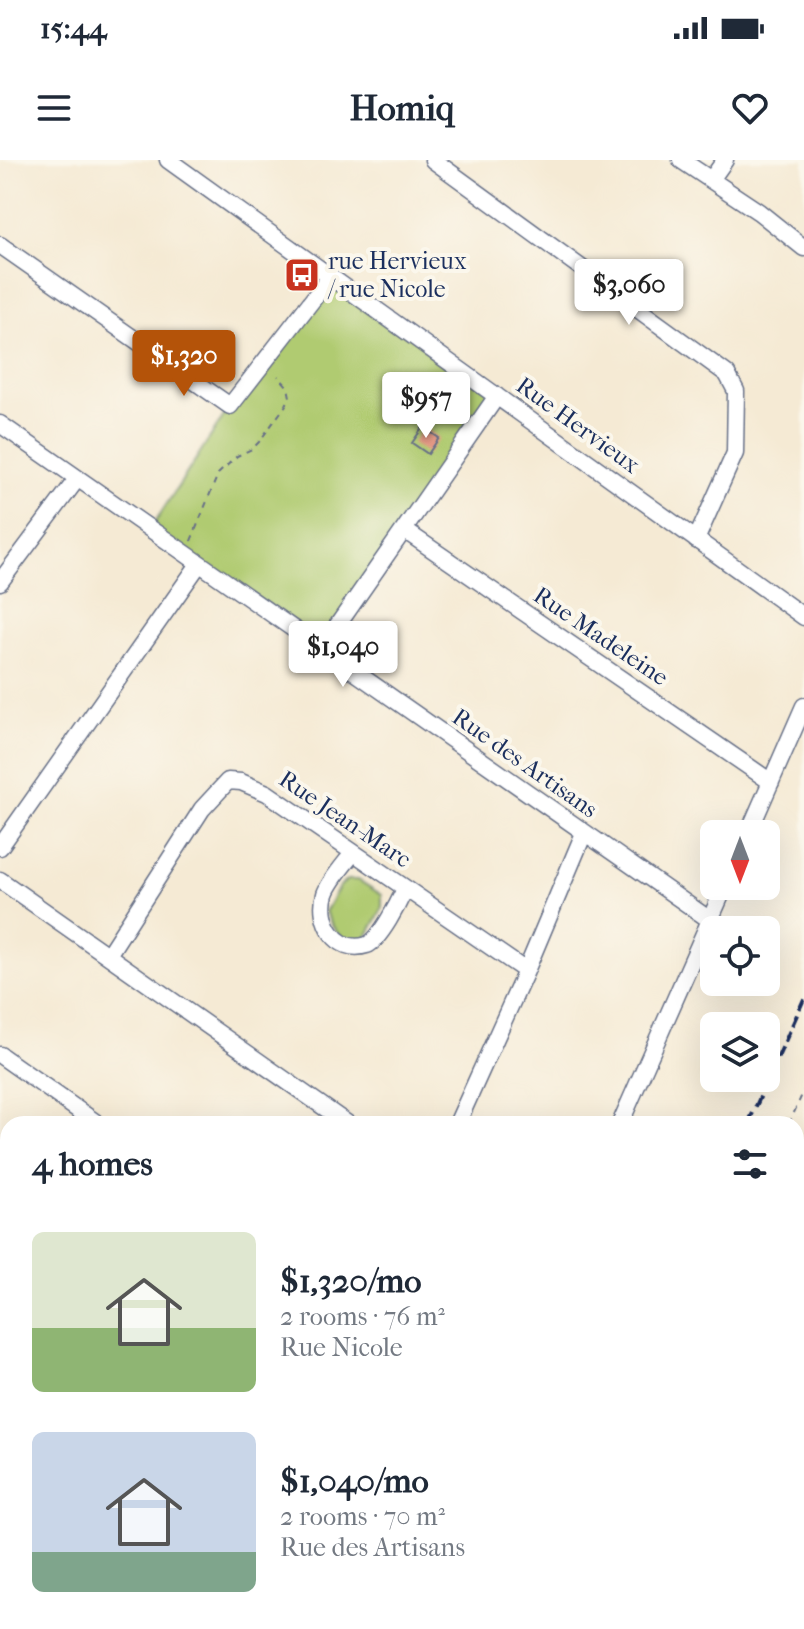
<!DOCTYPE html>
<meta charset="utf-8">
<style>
body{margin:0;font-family:"IM FELL French Canon",serif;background:#f2f2f3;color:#1f2937;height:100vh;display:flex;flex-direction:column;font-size:30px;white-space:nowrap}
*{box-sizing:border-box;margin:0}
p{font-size:26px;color:#747a83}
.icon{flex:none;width:44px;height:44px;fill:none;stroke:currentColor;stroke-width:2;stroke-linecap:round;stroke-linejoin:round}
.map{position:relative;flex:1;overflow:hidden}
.side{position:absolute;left:0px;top:956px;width:804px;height:514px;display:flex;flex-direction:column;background:#fff;border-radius:24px 24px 0 0;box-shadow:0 8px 32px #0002}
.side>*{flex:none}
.needle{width:52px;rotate:180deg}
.fabs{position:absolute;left:700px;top:660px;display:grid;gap:16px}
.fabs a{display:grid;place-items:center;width:80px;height:80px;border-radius:12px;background:#fff;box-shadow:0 8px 32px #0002;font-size:40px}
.price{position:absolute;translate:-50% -68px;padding:0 18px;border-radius:8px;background:#fff;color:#222;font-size:26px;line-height:52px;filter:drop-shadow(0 2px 4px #0008)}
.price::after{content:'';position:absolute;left:50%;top:48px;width:24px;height:18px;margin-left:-12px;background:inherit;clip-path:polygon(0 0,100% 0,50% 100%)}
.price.active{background:#b45309;color:#fff}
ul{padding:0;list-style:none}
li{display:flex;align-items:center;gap:24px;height:200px;padding:0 32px}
li span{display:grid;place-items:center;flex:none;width:224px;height:160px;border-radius:12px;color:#555}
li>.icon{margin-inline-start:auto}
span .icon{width:96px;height:96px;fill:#fffc;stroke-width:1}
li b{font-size:34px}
h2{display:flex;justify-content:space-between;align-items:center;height:96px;padding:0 32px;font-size:34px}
.status{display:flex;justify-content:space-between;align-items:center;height:56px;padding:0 40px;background:#fff;direction:ltr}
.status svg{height:22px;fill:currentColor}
header{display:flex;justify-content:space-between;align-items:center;height:104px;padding:0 32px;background:#fff;font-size:36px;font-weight:700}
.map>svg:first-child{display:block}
.green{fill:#b0cb71;stroke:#667d68;stroke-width:2}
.building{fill:#e59985}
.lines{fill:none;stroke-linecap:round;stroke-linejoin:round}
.street-casing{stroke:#677087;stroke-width:19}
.path{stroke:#677087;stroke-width:2;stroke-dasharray:6 6;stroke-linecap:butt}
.street{stroke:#fff;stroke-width:16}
.rail{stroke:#1b2f5e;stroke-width:4;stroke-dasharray:12 6;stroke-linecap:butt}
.labels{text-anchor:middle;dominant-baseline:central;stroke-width:8;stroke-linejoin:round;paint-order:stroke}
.poi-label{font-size:24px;fill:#1b2f5e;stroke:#fbf7ec;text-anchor:start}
.street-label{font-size:24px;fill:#1b2f5e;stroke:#fbf7ec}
</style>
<div class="status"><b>15:44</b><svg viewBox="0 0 49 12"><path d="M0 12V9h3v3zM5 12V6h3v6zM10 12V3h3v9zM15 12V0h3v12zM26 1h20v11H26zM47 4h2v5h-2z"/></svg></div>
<header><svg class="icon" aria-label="menu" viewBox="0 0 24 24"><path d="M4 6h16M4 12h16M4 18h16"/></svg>Homiq<svg class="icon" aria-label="heart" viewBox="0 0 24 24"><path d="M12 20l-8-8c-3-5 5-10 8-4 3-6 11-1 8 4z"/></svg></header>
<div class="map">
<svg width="804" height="1469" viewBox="0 0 804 1469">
<rect width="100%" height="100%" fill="#fbf7ec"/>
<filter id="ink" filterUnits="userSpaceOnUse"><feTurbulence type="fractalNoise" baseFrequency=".0125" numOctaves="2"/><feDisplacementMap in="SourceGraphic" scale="16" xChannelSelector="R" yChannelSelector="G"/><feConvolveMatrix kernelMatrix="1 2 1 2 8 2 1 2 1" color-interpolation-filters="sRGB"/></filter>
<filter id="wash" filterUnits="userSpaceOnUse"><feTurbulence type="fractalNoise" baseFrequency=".006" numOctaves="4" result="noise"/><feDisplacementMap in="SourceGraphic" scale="32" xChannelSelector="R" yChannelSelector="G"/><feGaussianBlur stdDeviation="1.8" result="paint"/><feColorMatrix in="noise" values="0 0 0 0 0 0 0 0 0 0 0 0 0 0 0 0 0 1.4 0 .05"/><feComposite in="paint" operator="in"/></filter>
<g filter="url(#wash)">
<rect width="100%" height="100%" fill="#f5ead4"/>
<!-- green -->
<path class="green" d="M 331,116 L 497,236 L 321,489 L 150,370 L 231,245 Z
M 347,720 L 358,720 L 382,735 L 382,749 L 366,779 C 341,785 335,772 325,752 L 339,727 Z
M 0,1066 L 8,1071 L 8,1245 L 0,1236 Z"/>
<g id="blocks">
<!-- building -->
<path class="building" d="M 423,267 L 439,278 L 428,294 L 412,283 Z"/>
</g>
</g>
<g filter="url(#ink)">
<use href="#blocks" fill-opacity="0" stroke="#677087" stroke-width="2"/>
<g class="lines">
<defs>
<path id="street" d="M 168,0 L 804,457
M 433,0 L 727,214 L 736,231 L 735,293 L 696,380
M 681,0 L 759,52 L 804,88
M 711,20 L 725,0
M 0,85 L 230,246 L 331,116
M 0,264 L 710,760
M 404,370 L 771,622
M 0,422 L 77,319
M 321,489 L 497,236
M 748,674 L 804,546
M 0,687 L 199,404
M 353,693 C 344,705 330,720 325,734 C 317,760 336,795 367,785 C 380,780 399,742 405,729
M 0,720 L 348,964
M 108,795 L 202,649 L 228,621 L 241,622 L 267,633 L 526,811
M 0,895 L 98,964
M 457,964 L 526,811 L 584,673
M 620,964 L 725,726
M 0,1066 L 8,1072
M 796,1180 L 804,1162
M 0,1236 L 8,1245
M 796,1249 L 804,1253
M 796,1415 L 804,1419
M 0,1454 L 13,1469
M 201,1462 L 207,1469
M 246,1469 L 249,1462
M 399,1469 L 402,1462"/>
</defs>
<!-- street casing -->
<use href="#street" class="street-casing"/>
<!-- path -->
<path class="path" d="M 191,381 L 218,314 L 237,296 L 252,289 L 259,282 L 286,245 L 290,237 L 288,227 L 278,216
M 789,964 L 804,930
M 568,1469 L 571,1462"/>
<!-- street -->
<use href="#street" class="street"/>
<!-- rail -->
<path class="rail" d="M 748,964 L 804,839
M 523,1469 L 527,1462"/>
</g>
</g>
<!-- icons -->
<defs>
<symbol id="bus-square" viewBox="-11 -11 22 22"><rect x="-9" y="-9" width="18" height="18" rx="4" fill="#c8321e" stroke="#fbf7ec"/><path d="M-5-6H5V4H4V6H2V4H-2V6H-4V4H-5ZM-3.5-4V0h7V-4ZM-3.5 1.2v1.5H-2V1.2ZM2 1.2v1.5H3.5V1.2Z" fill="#fff"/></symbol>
</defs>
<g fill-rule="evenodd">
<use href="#bus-square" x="282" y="95" width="40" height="40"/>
</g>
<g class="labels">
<!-- poi labels -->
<g class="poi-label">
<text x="328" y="101">rue Hervieux<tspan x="328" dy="28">/ rue Nicole</tspan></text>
</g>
<!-- street labels -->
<g class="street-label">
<text transform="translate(578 265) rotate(36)">Rue Hervieux</text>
<text transform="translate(601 476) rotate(34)">Rue Madeleine</text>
<text transform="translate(525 603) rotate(35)">Rue des Artisans</text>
<text transform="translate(345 659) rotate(34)">Rue Jean-Marc</text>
</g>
</g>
</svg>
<div class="fabs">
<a><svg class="needle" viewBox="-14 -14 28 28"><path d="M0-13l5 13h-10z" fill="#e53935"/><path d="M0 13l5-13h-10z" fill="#747a83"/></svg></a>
<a><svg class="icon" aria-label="locate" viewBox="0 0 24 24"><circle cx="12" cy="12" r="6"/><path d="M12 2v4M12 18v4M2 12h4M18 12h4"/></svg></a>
<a><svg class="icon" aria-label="layers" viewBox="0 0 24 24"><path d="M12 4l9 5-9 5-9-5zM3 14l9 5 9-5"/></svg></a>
</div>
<b class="price" style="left:629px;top:167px">$3,060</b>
<b class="price active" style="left:184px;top:238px">$1,320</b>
<b class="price" style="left:426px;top:280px">$957</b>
<b class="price" style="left:343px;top:529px">$1,040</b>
<section class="side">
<h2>4 homes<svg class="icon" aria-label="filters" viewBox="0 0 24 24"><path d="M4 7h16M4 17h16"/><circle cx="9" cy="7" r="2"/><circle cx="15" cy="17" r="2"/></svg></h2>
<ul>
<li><span style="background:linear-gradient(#dfe7d0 60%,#8fb573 0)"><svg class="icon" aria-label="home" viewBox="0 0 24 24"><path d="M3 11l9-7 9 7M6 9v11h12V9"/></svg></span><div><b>$1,320/mo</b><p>2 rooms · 76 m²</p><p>Rue Nicole</p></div></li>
<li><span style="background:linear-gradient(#c9d6e8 75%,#7fa58c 0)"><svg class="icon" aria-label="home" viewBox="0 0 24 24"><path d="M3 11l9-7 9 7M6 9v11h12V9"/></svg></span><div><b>$1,040/mo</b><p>2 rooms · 70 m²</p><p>Rue des Artisans</p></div></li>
</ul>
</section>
</div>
